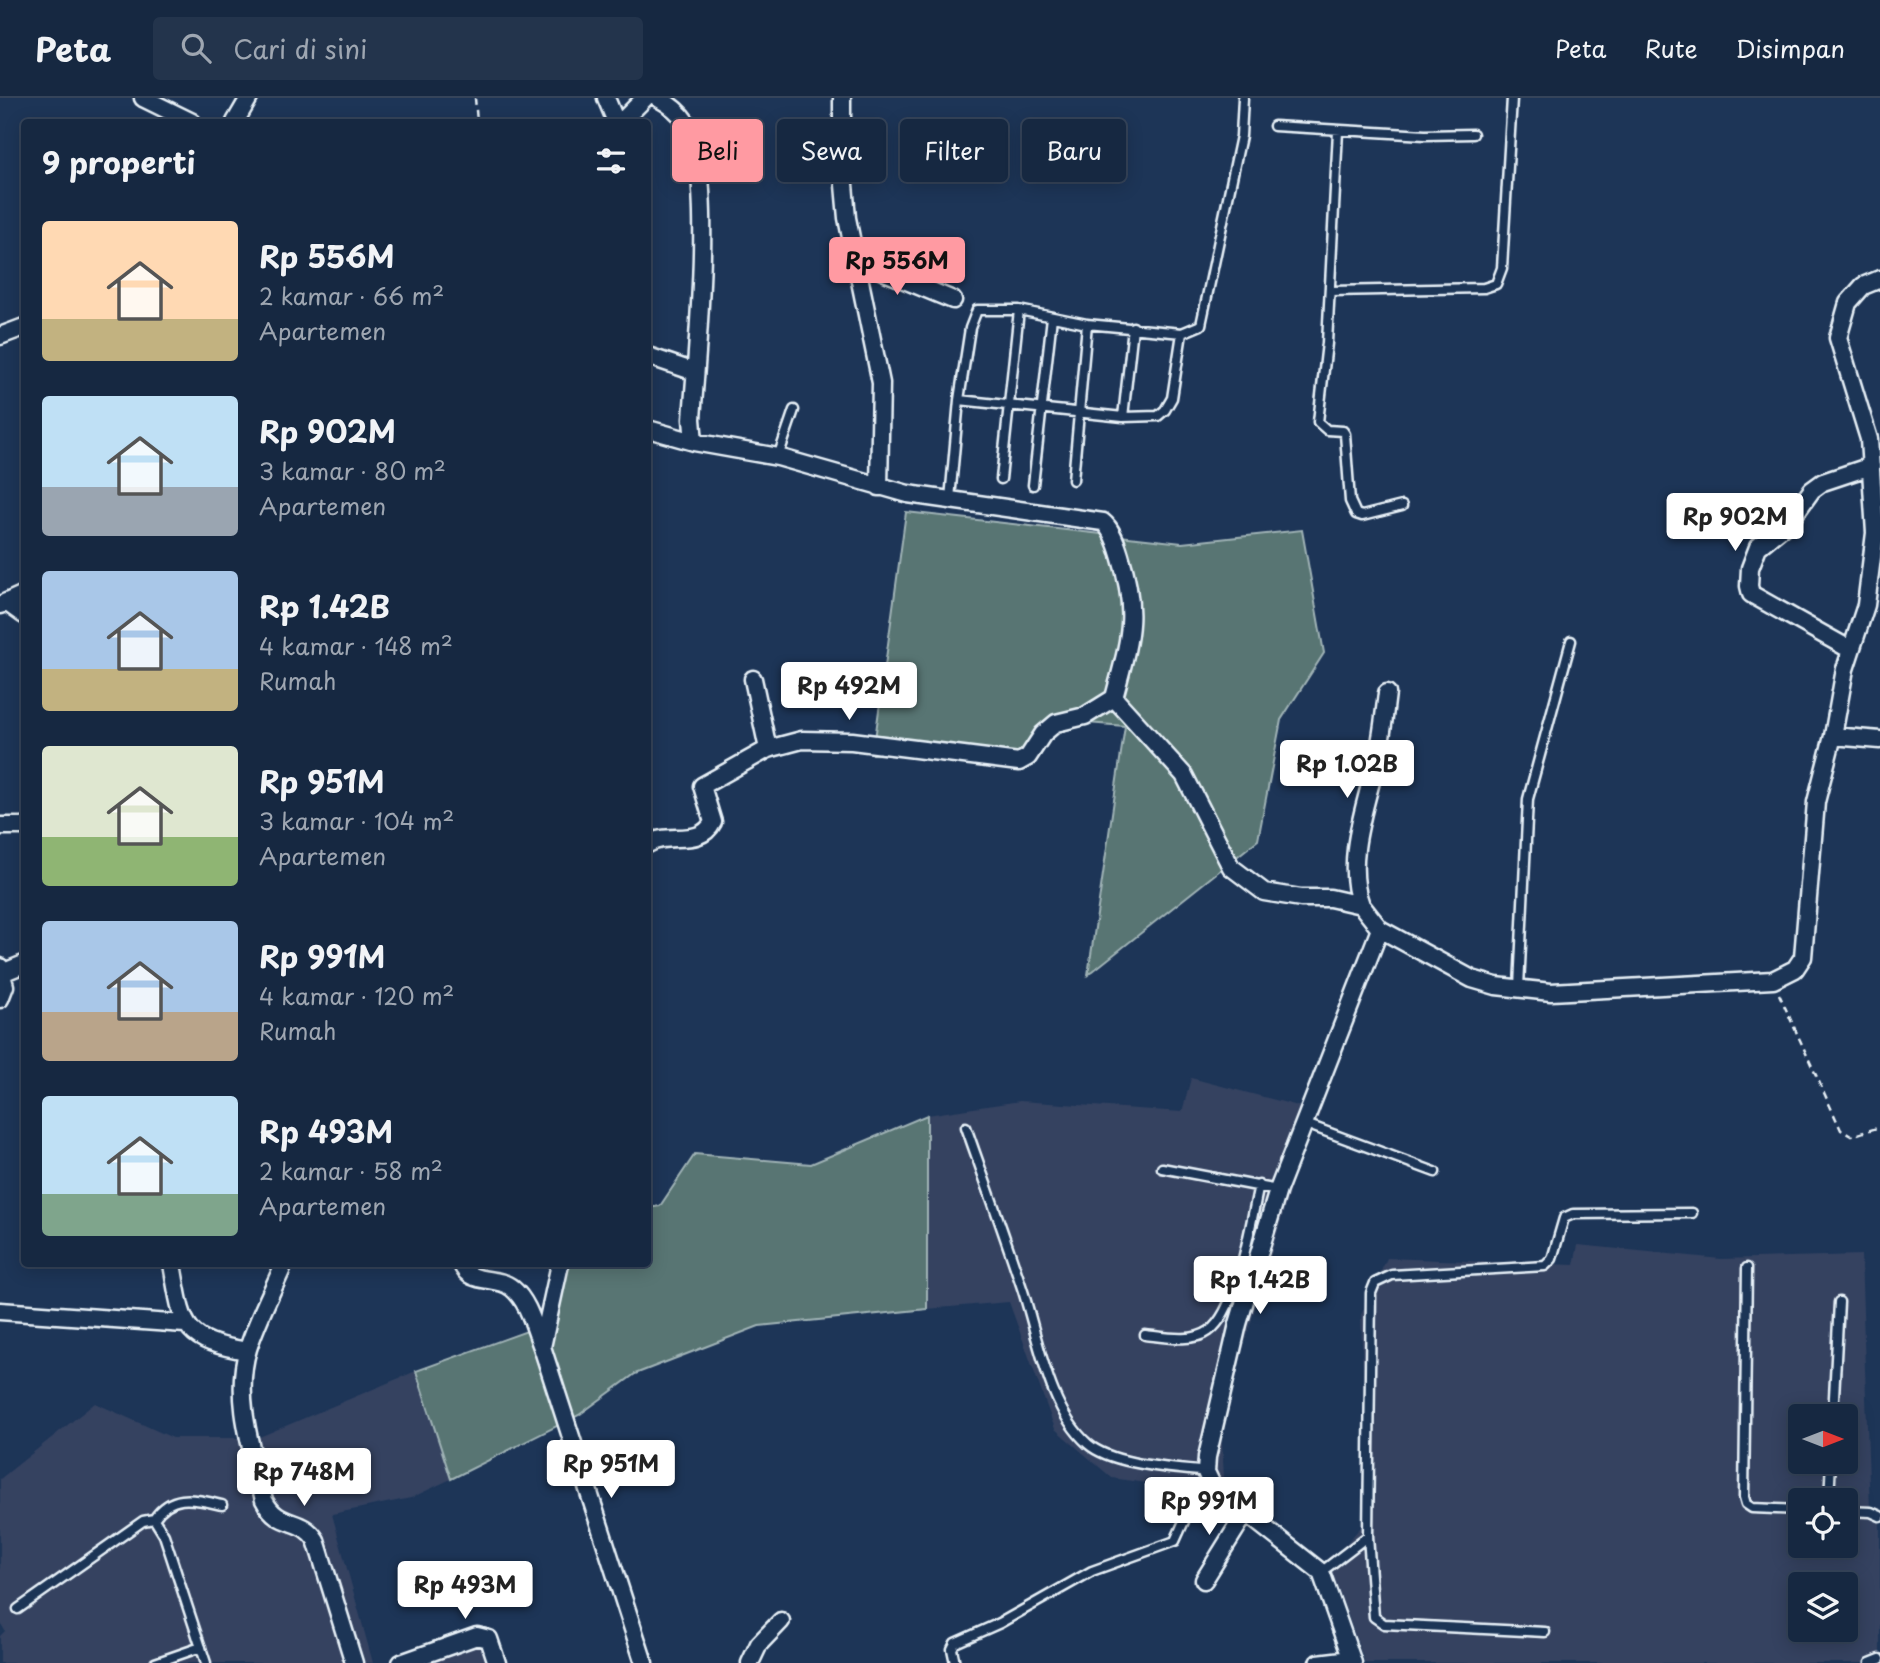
<!DOCTYPE html>
<html lang="id">
<meta charset="utf-8">
<style>
body{margin:0;font-family:"Playpen Sans",sans-serif;background:#23344c;color:#f1f3f6;height:100vh;display:flex;flex-direction:column;font-size:26px;white-space:nowrap}
*{box-sizing:border-box;margin:0}
p{font-size:23px;color:#9ea6b1}
.icon{flex:none;width:38px;height:38px;fill:none;stroke:currentColor;stroke-width:2;stroke-linecap:round;stroke-linejoin:round}
.map{position:relative;flex:1;overflow:hidden}
.drawer{position:absolute;left:21px;top:21px;width:630px;height:1148px;display:flex;flex-direction:column;background:#162841;border-radius:7px;box-shadow:0 4px 18px #0003,0 0 0 2px #35445a}
.drawer>*{flex:none}
.banner{position:absolute;left:672px;top:21px;width:665px;height:63px;display:flex;gap:14px}
.needle{width:46px;rotate:90deg}
.fabs{position:absolute;left:1788px;top:1306px;display:grid;gap:14px}
.fabs a{display:grid;place-items:center;width:70px;height:70px;border-radius:7px;background:#162841;box-shadow:0 4px 18px #0003,0 0 0 2px #35445a;font-size:35px}
.price{position:absolute;translate:-50% -60px;padding:0 16px;border-radius:7px;background:#fff;color:#222;font-size:23px;line-height:46px;filter:drop-shadow(0 2px 4px #0008)}
.price::after{content:'';position:absolute;left:50%;top:42px;width:21px;height:16px;margin-left:-10px;background:inherit;clip-path:polygon(0 0,100% 0,50% 100%)}
.price.selected{background:#ff9aa2;color:#111}
ul{padding:0;list-style:none}
li{display:flex;align-items:center;gap:21px;height:175px;padding:0 21px}
li span{display:grid;place-items:center;flex:none;width:196px;height:140px;border-radius:7px;color:#555}
li>.icon{margin-inline-start:auto}
span .icon{width:84px;height:84px;fill:#fffc;stroke-width:1}
li b{font-size:30px}
h2{display:flex;justify-content:space-between;align-items:center;height:84px;padding:0 21px;font-size:30px}
.chip{padding:0 24px;border-radius:7px;background:#162841;box-shadow:0 4px 18px #0003,0 0 0 2px #35445a;font-size:24px;line-height:63px}
.chip.selected{background:#ff9aa2;color:#111}
header{display:flex;align-items:center;gap:42px;box-sizing:border-box;height:98px;padding:0 35px;background:#162841;border-bottom:2px solid #35445a}
header strong{font-size:33px}
nav{display:flex;gap:38px;margin-inline-start:auto;font-size:24px}
.search{width:490px;height:63px;background:#23344c;display:flex;align-items:center;gap:18px;box-sizing:border-box;padding:0 24px;border-radius:7px;color:#9ea6b1;font-size:26px}
.map>svg:first-child{display:block}
.built{fill:#344261;fill-rule:evenodd}
.green{fill:#587573;stroke:#a0b3b6;stroke-width:2}
.lines{fill:none;stroke-linecap:round;stroke-linejoin:round}
.lane-casing{stroke:#e8f1f8;stroke-width:13}
.street-casing{stroke:#e8f1f8;stroke-width:21}
.path{stroke:#e8f1f8;stroke-width:2.5;stroke-dasharray:7 5;stroke-linecap:butt}
.lane{stroke:#1d3557;stroke-width:8}
.street{stroke:#1d3557;stroke-width:16}
</style>
<header>
<strong>Peta</strong>
<div class="search"><svg class="icon" aria-label="search" viewBox="0 0 24 24"><circle cx="10" cy="10" r="6"/><path d="M15 15l6 6"/></svg>Cari di sini</div>
<nav><a>Peta</a><a>Rute</a><a>Disimpan</a></nav>
</header>
<div class="map">
<svg width="1880" height="1565" viewBox="0 0 1880 1565">
<rect width="100%" height="100%" fill="#1d3557"/>
<filter id="ink" filterUnits="userSpaceOnUse"><feTurbulence type="fractalNoise" baseFrequency=".0143" numOctaves="2"/><feDisplacementMap in="SourceGraphic" scale="14" xChannelSelector="R" yChannelSelector="G"/><feConvolveMatrix kernelMatrix="1 2 1 2 8 2 1 2 1" color-interpolation-filters="sRGB"/></filter>
<g filter="url(#ink)">
<!-- built -->
<path class="built" d="M 1191,980 L 1321,1014 L 1298,1065 L 1221,1326 L 1225,1397 L 1112,1380 L 1055,1331 L 1009,1204 L 927,1211 L 927,1017 L 1020,1003 L 1182,1014 Z
M 1578,1147 L 1721,1161 L 1861,1157 L 1870,1412 L 1880,1411 L 1880,1565 L 1365,1565 L 1329,1465 L 1368,1421 L 1361,1217 L 1387,1160 L 1574,1167 ZM 1801,1318 L 1846,1318 L 1846,1363 L 1801,1363 ZM 1801,1402 L 1846,1402 L 1846,1447 L 1801,1447 ZM 1801,1486 L 1846,1486 L 1846,1531 L 1801,1531 Z
M 416,1273 L 451,1381 L 411,1400 L 332,1416 L 373,1565 L 0,1565 L 0,1538 L 5,1533 L 0,1524 L 0,1381 L 95,1305 L 173,1340 L 257,1340 Z
M 495,1540 L 502,1565 L 406,1565 Z"/>
<!-- green -->
<path class="green" d="M 906,414 L 1182,445 L 1302,432 L 1324,555 L 1281,622 L 1258,742 L 1088,877 L 1125,628 L 1048,622 L 1017,660 L 873,656 Z
M 927,1017 L 927,1211 L 759,1228 L 635,1276 L 579,1317 L 451,1381 L 416,1273 L 552,1224 L 561,1166 L 648,1166 L 648,1110 L 660,1108 L 695,1056 L 811,1066 Z"/>
<g class="lines">
<defs>
<path id="lane" d="M 1274,28 L 1425,37 L 1473,36
M 1338,33 L 1327,245 L 1318,324 L 1327,332 L 1343,333 L 1345,336 L 1350,403 L 1356,416 L 1362,418 L 1402,408
M 1331,193 L 1484,190 L 1496,186 L 1502,170 L 1512,0
M 959,302 L 1123,319 L 1158,318 L 1165,312 L 1172,300 L 1182,235
M 1123,319 L 1133,229
M 778,359 L 794,312
M 1001,381 L 1019,212
M 1073,382 L 1087,226
M 1033,387 L 1052,219
M 950,401 L 959,302 L 970,230 L 977,212 L 1019,212 L 1087,226 L 1182,235 L 1201,227 L 1241,38 L 1243,0
M 1519,889 L 1528,701 L 1571,543
M 1303,1025 L 1435,1074
M 966,1029 C 985,1083 1004,1136 1022,1190 C 1038,1238 1048,1311 1088,1346 C 1112,1367 1174,1370 1206,1374
M 1162,1070 L 1278,1092
M 1747,1170 L 1744,1399 L 1746,1406 L 1752,1410 L 1801,1412
M 1145,1237 C 1164,1239 1193,1245 1209,1233 C 1238,1213 1251,1122 1259,1087
M 1833,1318 L 1839,1204
M 1829,1402 L 1831,1363
M 1846,1413 L 1871,1414 L 1880,1418
M 154,1421 C 172,1394 194,1401 222,1407
M 1321,1474 L 1368,1438
M 18,1511 L 143,1423 L 154,1421 L 164,1437 L 206,1565
M 1545,1534 L 1384,1526 L 1374,1519 L 1368,1438 L 1371,1195 L 1375,1185 L 1392,1177 L 1545,1168 L 1552,1161 L 1564,1120 L 1573,1116 L 1692,1115
M 155,1565 L 201,1549
M 955,1565 L 952,1551 L 955,1545 L 1000,1525 L 1092,1473 L 1175,1443 L 1190,1410 L 1210,1383
M 1870,1565 L 1880,1561"/>
<path id="street" d="M 143,0 L 192,24
M 606,0 L 616,24
M 658,0 C 669,6 679,13 686,24 C 716,70 696,261 692,321 L 694,344
M 842,0 L 842,64 L 847,120 L 881,285 L 879,389
M 235,24 L 249,0
M 621,24 L 645,0
M 856,162 L 953,202
M 0,238 L 24,229
M 648,258 L 695,274
M 648,331 L 694,344 L 778,359 L 908,396 L 1103,424 C 1112,431 1117,447 1120,457 C 1139,518 1129,542 1114,600 L 1184,677 L 1231,769 L 1264,794 L 1301,800 L 1330,800 L 1361,807 L 1380,831 L 1472,881 L 1496,888 L 1551,894 L 1773,882 L 1795,871 L 1803,859 L 1816,704 L 1833,638 L 1845,571 L 1866,507 L 1875,435 L 1869,341 L 1838,240 L 1848,205 L 1863,188 L 1880,181
M 6,504 L 24,517
M 0,507 L 24,496
M 1851,552 L 1751,496 L 1749,488 L 1750,470 L 1758,449 L 1789,424 L 1812,392 L 1823,384 L 1871,368
M 753,581 L 768,651
M 1833,638 L 1880,642
M 0,728 L 24,728
M 648,746 C 668,733 700,750 713,724 L 702,688 L 768,651 L 802,642 L 852,643 L 1019,664 L 1028,659 L 1043,636 L 1056,625 L 1085,618 L 1114,600
M 1361,807 C 1344,763 1366,707 1376,664 C 1382,642 1384,618 1387,595
M 0,869 L 5,888 L 0,901
M 2,875 L 24,866
M 172,1166 C 183,1227 180,1242 247,1253
M 284,1166 C 272,1194 257,1222 248,1251 C 233,1300 253,1355 264,1402 C 279,1432 301,1418 316,1442 L 354,1565
M 462,1166 C 469,1188 497,1177 512,1190 C 529,1204 534,1229 542,1249 L 644,1565
M 0,1213 L 185,1226
M 542,1249 L 560,1166
M 1204,1482 L 1245,1416
M 401,1565 L 477,1538 L 489,1541 L 497,1565
M 750,1565 L 759,1546 L 781,1523
M 1318,1565 L 1351,1561
M 1353,1565 L 1321,1474 L 1213,1389 L 1206,1374 L 1207,1359 L 1238,1226 L 1278,1092 L 1380,831"/>
</defs>
<!-- lane casing -->
<use href="#lane" class="lane-casing"/>
<!-- street casing -->
<use href="#street" class="street-casing"/>
<!-- path -->
<path class="path" d="M 475,0 L 477,24
M 1779,896 L 1841,1032 L 1851,1038 L 1880,1029"/>
<!-- lane -->
<use href="#lane" class="lane"/>
<!-- street -->
<use href="#street" class="street"/>
</g>
</g>
</svg>
<div class="fabs">
<a><svg class="needle" viewBox="-14 -14 28 28"><path d="M0-13l5 13h-10z" fill="#e53935"/><path d="M0 13l5-13h-10z" fill="#9ea6b1"/></svg></a>
<a><svg class="icon" aria-label="locate" viewBox="0 0 24 24"><circle cx="12" cy="12" r="6"/><path d="M12 2v4M12 18v4M2 12h4M18 12h4"/></svg></a>
<a><svg class="icon" aria-label="layers" viewBox="0 0 24 24"><path d="M12 4l9 5-9 5-9-5zM3 14l9 5 9-5"/></svg></a>
</div>
<b class="price selected" style="left:897px;top:199px">Rp 556M</b>
<b class="price" style="left:1735px;top:455px">Rp 902M</b>
<b class="price" style="left:849px;top:624px">Rp 492M</b>
<b class="price" style="left:1347px;top:702px">Rp 1.02B</b>
<b class="price" style="left:1260px;top:1218px">Rp 1.42B</b>
<b class="price" style="left:611px;top:1402px">Rp 951M</b>
<b class="price" style="left:304px;top:1410px">Rp 748M</b>
<b class="price" style="left:1209px;top:1439px">Rp 991M</b>
<b class="price" style="left:465px;top:1523px">Rp 493M</b>
<div class="banner">
<a class="chip selected">Beli</a>
<a class="chip">Sewa</a>
<a class="chip">Filter</a>
<a class="chip">Baru</a>
</div>
<section class="drawer">
<h2>9 properti<svg class="icon" aria-label="filters" viewBox="0 0 24 24"><path d="M4 7h16M4 17h16"/><circle cx="9" cy="7" r="2"/><circle cx="15" cy="17" r="2"/></svg></h2>
<ul>
<li><span style="background:linear-gradient(#ffd9b3 70%,#c2b280 0)"><svg class="icon" aria-label="home" viewBox="0 0 24 24"><path d="M3 11l9-7 9 7M6 9v11h12V9"/></svg></span><div><b>Rp 556M</b><p>2 kamar · 66 m²</p><p>Apartemen</p></div></li>
<li><span style="background:linear-gradient(#bfe0f5 65%,#9aa5b1 0)"><svg class="icon" aria-label="home" viewBox="0 0 24 24"><path d="M3 11l9-7 9 7M6 9v11h12V9"/></svg></span><div><b>Rp 902M</b><p>3 kamar · 80 m²</p><p>Apartemen</p></div></li>
<li><span style="background:linear-gradient(#a9c7e8 70%,#c2b280 0)"><svg class="icon" aria-label="home" viewBox="0 0 24 24"><path d="M3 11l9-7 9 7M6 9v11h12V9"/></svg></span><div><b>Rp 1.42B</b><p>4 kamar · 148 m²</p><p>Rumah</p></div></li>
<li><span style="background:linear-gradient(#dfe7d0 65%,#8fb573 0)"><svg class="icon" aria-label="home" viewBox="0 0 24 24"><path d="M3 11l9-7 9 7M6 9v11h12V9"/></svg></span><div><b>Rp 951M</b><p>3 kamar · 104 m²</p><p>Apartemen</p></div></li>
<li><span style="background:linear-gradient(#a9c7e8 65%,#b9a48a 0)"><svg class="icon" aria-label="home" viewBox="0 0 24 24"><path d="M3 11l9-7 9 7M6 9v11h12V9"/></svg></span><div><b>Rp 991M</b><p>4 kamar · 120 m²</p><p>Rumah</p></div></li>
<li><span style="background:linear-gradient(#bfe0f5 70%,#7fa58c 0)"><svg class="icon" aria-label="home" viewBox="0 0 24 24"><path d="M3 11l9-7 9 7M6 9v11h12V9"/></svg></span><div><b>Rp 493M</b><p>2 kamar · 58 m²</p><p>Apartemen</p></div></li>
</ul>
</section>
</div>
